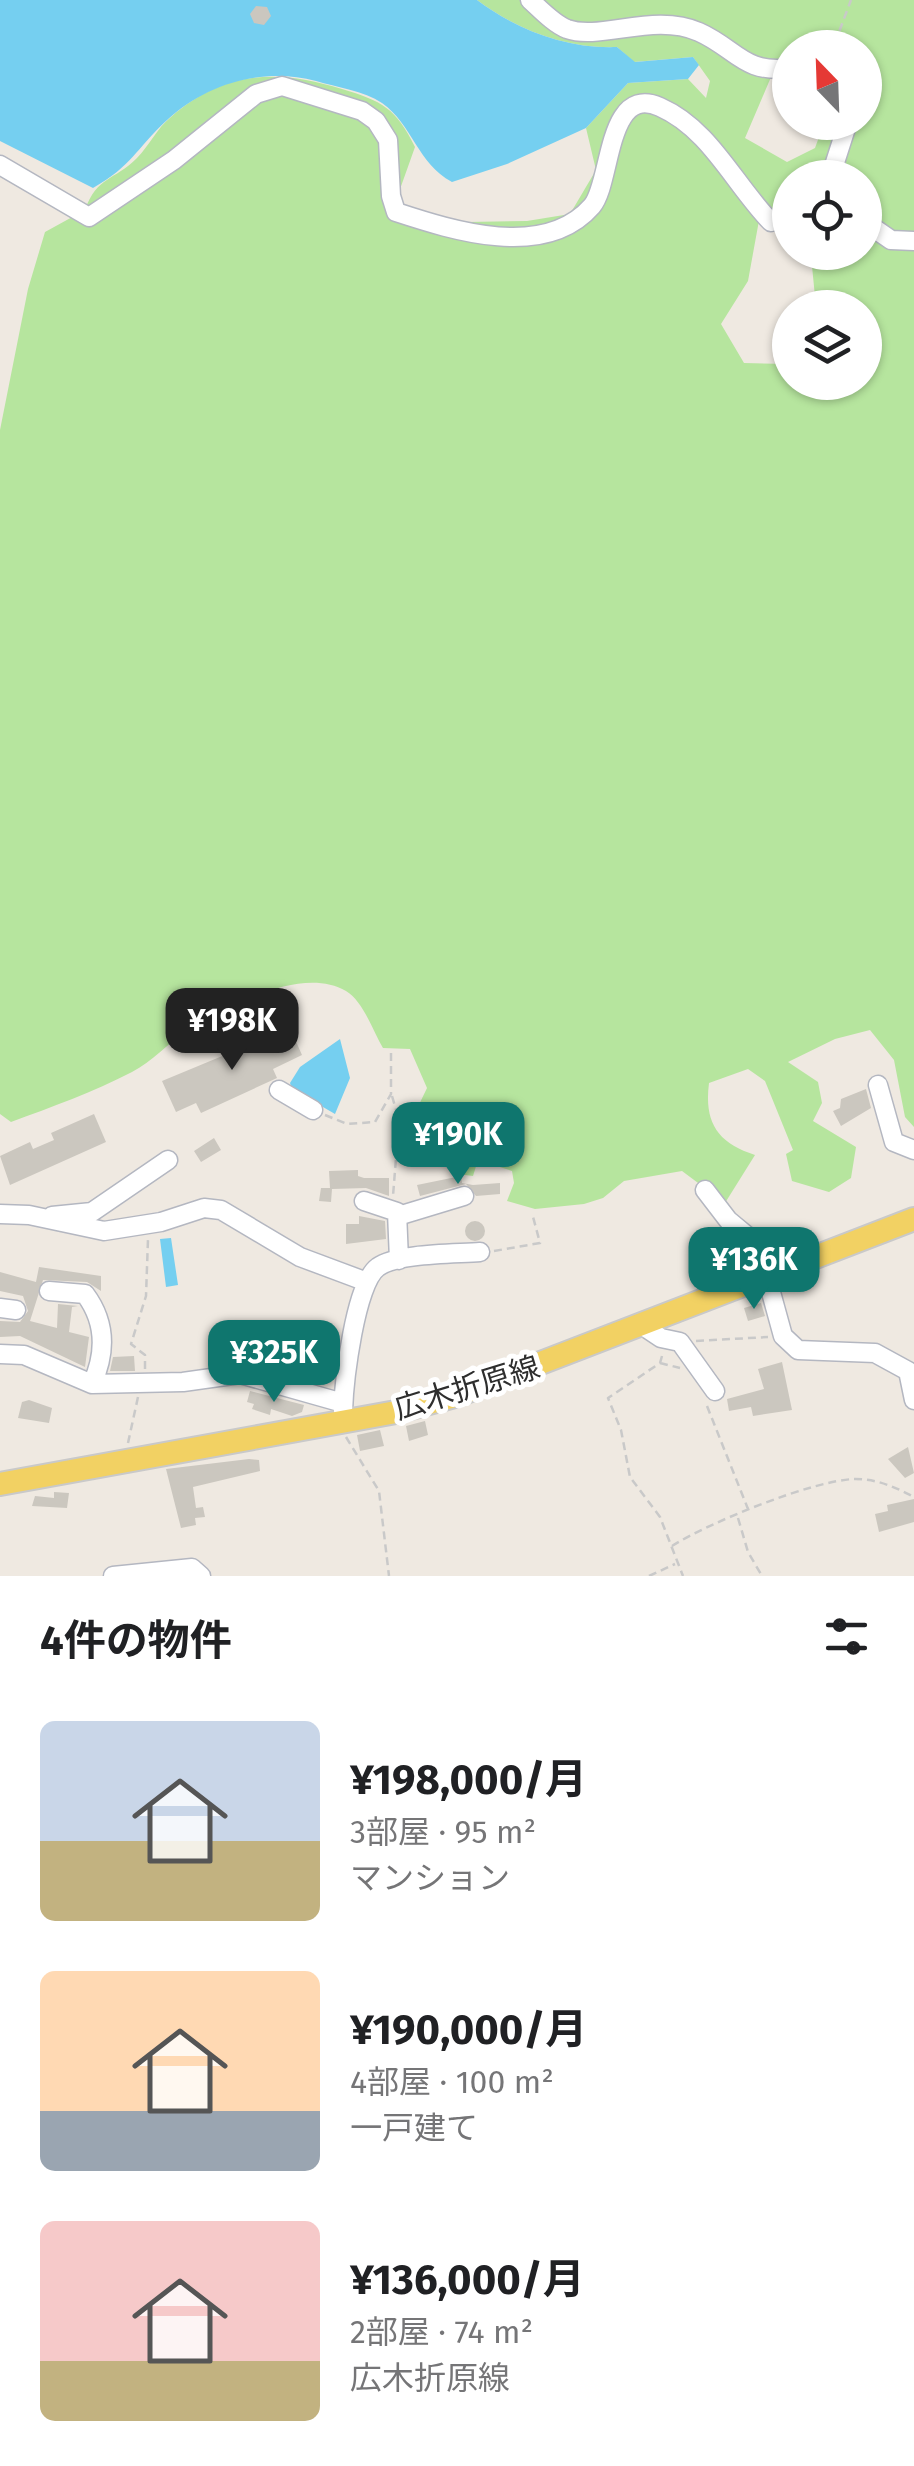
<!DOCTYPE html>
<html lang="ja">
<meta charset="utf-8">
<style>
body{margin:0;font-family:"Fira Sans","Noto Sans JP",sans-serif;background:#f2f2f2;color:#202124;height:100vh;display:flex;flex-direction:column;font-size:38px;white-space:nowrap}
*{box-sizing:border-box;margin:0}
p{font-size:32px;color:#757577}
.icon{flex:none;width:55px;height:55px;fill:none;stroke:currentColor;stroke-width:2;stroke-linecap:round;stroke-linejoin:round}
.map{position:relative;height:1576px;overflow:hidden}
.panel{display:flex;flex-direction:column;background:#fff;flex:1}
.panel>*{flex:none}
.needle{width:65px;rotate:337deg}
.controls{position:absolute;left:772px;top:30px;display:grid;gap:20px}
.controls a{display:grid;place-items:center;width:110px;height:110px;border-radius:50%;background:#fff;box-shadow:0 2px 8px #0004;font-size:50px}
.price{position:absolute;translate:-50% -85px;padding:0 22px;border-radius:20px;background:#0f766e;color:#fff;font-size:32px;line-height:65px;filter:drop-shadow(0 2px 5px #0008)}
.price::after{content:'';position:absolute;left:50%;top:60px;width:30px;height:22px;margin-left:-15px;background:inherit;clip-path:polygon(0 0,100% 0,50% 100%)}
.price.on{background:#222;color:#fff}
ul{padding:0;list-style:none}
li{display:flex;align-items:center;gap:30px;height:250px;padding:0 40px}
li span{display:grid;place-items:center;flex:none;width:280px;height:200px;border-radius:15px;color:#555}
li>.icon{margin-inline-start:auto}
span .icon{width:120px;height:120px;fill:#fffc;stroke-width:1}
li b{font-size:42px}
h2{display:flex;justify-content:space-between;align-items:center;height:120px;padding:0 40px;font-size:42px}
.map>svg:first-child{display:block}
.green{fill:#b6e59e;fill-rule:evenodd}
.water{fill:#75cff0}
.building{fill:#cbc7bf}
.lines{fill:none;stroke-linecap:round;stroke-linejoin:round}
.minor-casing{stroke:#b4b7c1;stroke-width:21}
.major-casing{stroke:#c9c9c9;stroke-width:26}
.path{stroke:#c9c9c9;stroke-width:2.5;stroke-dasharray:8 5;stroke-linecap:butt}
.minor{stroke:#fff;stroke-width:18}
.major{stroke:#f2d163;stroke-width:22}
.labels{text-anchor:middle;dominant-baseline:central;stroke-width:10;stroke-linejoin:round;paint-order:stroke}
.street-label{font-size:30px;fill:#2e2e2e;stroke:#fff}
</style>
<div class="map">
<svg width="914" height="1576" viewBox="0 0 914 1576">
<rect width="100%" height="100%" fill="#efe9e1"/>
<!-- green -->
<path class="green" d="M 477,0 L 914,0 L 914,1127 L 905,1117 L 894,1060 L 870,1030 L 835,1039 L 788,1062 L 818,1082 L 822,1103 L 813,1121 L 856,1147 L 851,1178 L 829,1192 L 792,1181 L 786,1154 L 793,1150 L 765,1081 L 748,1069 L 709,1083 C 704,1122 717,1143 755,1155 L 725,1203 L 682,1171 L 624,1181 L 603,1198 L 584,1204 L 535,1209 L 507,1201 L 514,1183 L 512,1171 L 478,1160 L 473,1176 L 457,1174 L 454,1164 L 423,1166 L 403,1132 L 404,1120 L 415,1113 L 427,1088 L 410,1049 L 383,1048 C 373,1031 363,1001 346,991 C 301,965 226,1007 187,1031 C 168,1043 152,1062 132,1072 C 93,1092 52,1107 11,1122 L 0,1114 L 0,430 L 28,289 L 45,232 L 85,210 C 97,176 114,181 137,158 C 149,146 157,128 171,117 C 224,70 278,69 342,89 C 382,101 396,108 415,147 L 394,206 L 409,223 L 527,221 L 570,214 L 596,170 L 586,128 L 628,83 L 688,79 L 706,98 L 710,81 L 693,57 L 634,62 L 617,47 C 567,49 517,30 477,0 ZM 790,48 L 865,48 L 865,122 L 824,123 L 815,148 L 787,162 L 745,138 L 774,70 L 790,70 ZM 790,178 L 865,178 L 865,252 L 817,253 L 812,266 L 816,307 L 865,308 L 865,382 L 790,382 L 790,364 L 744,363 L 721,324 L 748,281 L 760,215 L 790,207 Z"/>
<!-- water -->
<path class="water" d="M 0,0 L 477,0 C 517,30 567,49 617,47 L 635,62 L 693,57 L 699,65 L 688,79 L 628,83 L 586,128 L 507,164 L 452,182 C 417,163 413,125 382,103 C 364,91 336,87 316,81 C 263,67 207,83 166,121 C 135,150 133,165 93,188 L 0,141 Z
M 340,1039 L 350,1078 L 335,1114 L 292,1089 L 290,1083 L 300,1067 Z
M 171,1238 L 178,1285 L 166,1287 L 160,1239 Z"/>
<!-- building -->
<path class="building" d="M 256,6 L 267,7 L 271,16 L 264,25 L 254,23 L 250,14 Z
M 290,1028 L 302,1055 L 273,1069 L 277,1078 L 201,1113 L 196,1103 L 176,1112 L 162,1081 Z
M 866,1089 L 871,1108 L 841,1126 L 833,1111 L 840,1108 L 841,1099 Z
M 94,1114 L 106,1142 L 10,1185 L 0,1156 L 30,1142 L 33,1149 L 54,1140 L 51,1133 Z
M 214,1138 L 221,1150 L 201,1162 L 194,1151 Z
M 358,1170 L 358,1176 L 364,1178 L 389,1178 L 389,1196 L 366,1188 L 332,1189 L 331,1202 L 319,1201 L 321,1188 L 330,1188 L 329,1171 Z
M 461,1176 L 462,1183 L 473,1185 L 500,1183 L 500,1194 L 476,1196 L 466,1184 L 420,1196 L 417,1185 Z
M 359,1216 L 385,1221 L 386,1239 L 346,1244 L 346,1224 L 359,1224 Z
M465 1231a10 10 0 1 1 20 0a10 10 0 1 1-20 0Z
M 39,1267 L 101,1276 L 101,1291 L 87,1282 L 43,1280 L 30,1321 L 57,1328 L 58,1304 L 78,1306 L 72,1307 L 69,1332 L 89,1337 L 85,1367 L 20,1336 L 0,1337 L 0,1321 L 20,1322 L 28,1311 L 23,1296 L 0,1291 L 0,1272 L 36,1282 Z
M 761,1303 L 765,1316 L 748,1321 L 744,1308 Z
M 262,1325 L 262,1333 L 280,1330 L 282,1341 L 235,1346 L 233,1329 Z
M 134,1356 L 135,1371 L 110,1371 L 113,1357 Z
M 782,1362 L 792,1410 L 753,1416 L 751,1407 L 729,1411 L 727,1399 L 764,1389 L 758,1369 Z
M 250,1391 L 304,1405 L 302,1412 L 292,1416 L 271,1409 L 270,1415 L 252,1409 L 254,1404 L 247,1402 Z
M 29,1400 L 52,1408 L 49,1423 L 18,1418 L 22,1402 Z
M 425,1421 L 428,1435 L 409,1441 L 406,1426 Z
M 380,1430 L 384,1446 L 360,1451 L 357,1435 Z
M 908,1447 L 914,1473 L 905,1478 L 888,1459 Z
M 249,1459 L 259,1460 L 260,1471 L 193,1487 L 196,1508 L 203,1507 L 205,1517 L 195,1518 L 196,1525 L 181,1528 L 166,1469 Z
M 54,1492 L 69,1493 L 67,1508 L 32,1506 L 35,1496 L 54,1498 Z
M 914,1499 L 914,1522 L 879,1532 L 875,1514 L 888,1511 L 887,1505 Z"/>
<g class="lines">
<defs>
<path id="minor" d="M 530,0 C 540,9 554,24 567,29 C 601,41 654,12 699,32 C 737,49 743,74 790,68
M 0,165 L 89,217 L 174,160 L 256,94 L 282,86 L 362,111 L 376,121 L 388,140 L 391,196 L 396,212 C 454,231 545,260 592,206 C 612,183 606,83 660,107 C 710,129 734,184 771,222 L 790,215
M 830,178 L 848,122
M 865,222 L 891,240 L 914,241
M 878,1085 L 894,1142 L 914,1150
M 279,1090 L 313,1110
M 705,1190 L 728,1220 L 758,1245 L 783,1336 L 798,1350 L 875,1353 L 908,1371
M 364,1201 L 397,1212 L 399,1260
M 0,1214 L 29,1215 L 104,1231 L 161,1222 L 204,1208 L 221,1210 L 300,1257 L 367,1282
M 52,1216 L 92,1212 L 168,1160
M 398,1216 L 464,1196
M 49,1291 L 85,1294 C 106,1322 106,1353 92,1384
M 0,1308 L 16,1310
M 643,1326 L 661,1338 L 680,1342 L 715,1391
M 0,1354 L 24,1355 L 92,1384 L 183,1382 L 240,1374 L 343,1403
M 908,1371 L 914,1400
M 343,1411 C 344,1382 355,1283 378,1267 C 397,1253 456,1254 480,1252
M 113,1576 L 192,1568 L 201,1576"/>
<path id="major" d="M 0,1484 L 396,1412 L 455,1396 L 914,1219"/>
</defs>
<!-- minor casing -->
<use href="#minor" class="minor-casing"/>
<!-- major casing -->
<use href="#major" class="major-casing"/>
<!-- path -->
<path class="path" d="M 822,48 L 836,40 L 851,0
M 392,1096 L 399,1120 L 393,1196
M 325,1115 L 347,1124 L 375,1122 L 391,1094 L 391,1051
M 494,1251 L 540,1243 L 532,1213
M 696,1341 L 768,1337
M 662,1356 L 660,1363 L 608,1398 L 621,1430 L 630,1477 L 660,1517 L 683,1576
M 660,1363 L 680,1368
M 145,1369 L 145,1355 L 131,1344 L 146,1296 L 148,1239
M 707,1406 L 748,1509
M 346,1437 L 379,1491 L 389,1576
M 128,1443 L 138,1397
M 738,1518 L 748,1552 L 762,1576
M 672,1546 C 708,1523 813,1480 855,1479 C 877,1479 895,1487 914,1497
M 649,1576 L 675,1564"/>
<!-- minor -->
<use href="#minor" class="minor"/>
<!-- major -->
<use href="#major" class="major"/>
</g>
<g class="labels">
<!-- street labels -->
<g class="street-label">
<text transform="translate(467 1388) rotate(-17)">広木折原線</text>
</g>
</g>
</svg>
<div class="controls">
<a><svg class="needle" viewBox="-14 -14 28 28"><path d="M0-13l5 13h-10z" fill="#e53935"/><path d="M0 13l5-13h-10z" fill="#757577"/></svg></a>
<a><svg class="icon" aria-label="locate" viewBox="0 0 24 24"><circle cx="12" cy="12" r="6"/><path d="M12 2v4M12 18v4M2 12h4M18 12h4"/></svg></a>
<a><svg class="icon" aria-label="layers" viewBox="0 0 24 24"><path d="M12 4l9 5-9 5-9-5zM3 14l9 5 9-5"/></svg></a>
</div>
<b class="price on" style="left:232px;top:1073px">¥198K</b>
<b class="price" style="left:458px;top:1187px">¥190K</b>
<b class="price" style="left:754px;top:1312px">¥136K</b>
<b class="price" style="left:274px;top:1405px">¥325K</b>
</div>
<section class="panel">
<h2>4件の物件<svg class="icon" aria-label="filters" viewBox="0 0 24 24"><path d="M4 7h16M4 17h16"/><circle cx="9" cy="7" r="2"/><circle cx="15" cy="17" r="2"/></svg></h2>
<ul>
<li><span style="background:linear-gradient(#c9d6e8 60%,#c2b280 0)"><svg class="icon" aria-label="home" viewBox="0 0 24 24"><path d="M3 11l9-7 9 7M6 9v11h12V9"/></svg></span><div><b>¥198,000/月</b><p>3部屋 · 95 m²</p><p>マンション</p></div></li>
<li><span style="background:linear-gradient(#ffd9b3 70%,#9aa5b1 0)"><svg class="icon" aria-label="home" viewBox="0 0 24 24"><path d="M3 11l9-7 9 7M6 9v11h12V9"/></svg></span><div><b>¥190,000/月</b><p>4部屋 · 100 m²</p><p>一戸建て</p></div></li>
<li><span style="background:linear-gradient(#f6c9c9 70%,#c2b280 0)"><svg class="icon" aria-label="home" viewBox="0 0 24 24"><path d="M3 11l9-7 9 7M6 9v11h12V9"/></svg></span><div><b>¥136,000/月</b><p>2部屋 · 74 m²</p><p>広木折原線</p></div></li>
</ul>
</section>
